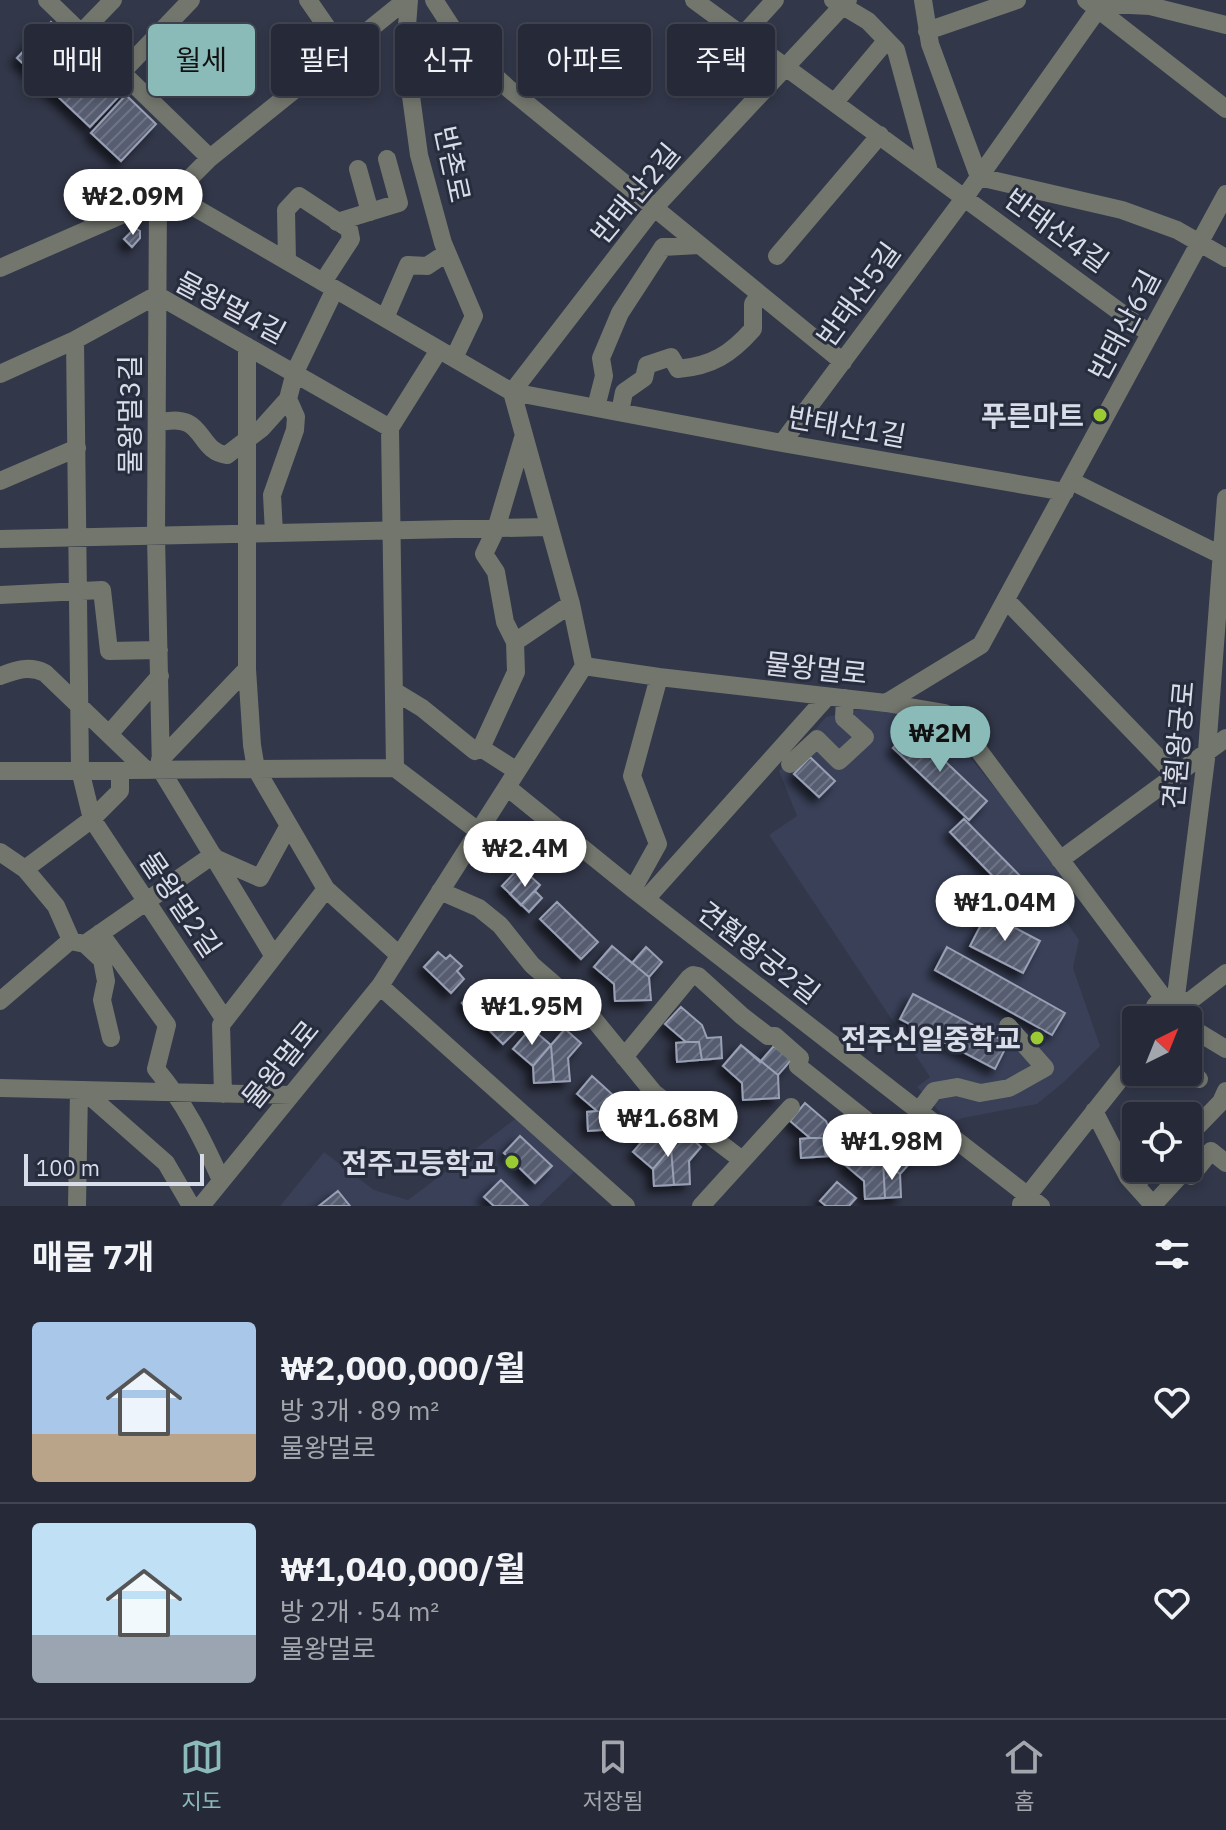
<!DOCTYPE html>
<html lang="ko">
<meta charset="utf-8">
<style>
body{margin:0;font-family:"IBM Plex Sans","Noto Sans KR",sans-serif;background:#2e313f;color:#f1f3f6;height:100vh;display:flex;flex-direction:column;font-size:30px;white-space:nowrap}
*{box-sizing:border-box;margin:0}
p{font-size:26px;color:#a4a6ad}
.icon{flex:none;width:44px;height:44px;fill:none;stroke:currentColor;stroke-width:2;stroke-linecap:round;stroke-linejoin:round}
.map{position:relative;height:1206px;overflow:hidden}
.details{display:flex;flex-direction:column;background:#262937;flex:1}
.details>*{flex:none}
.hud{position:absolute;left:24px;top:24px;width:800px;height:72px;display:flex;gap:16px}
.needle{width:52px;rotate:43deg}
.tools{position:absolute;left:1122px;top:1006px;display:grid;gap:16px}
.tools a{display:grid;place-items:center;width:80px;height:80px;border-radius:8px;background:#262937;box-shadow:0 4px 12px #0003,0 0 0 2px #424552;font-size:40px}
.scale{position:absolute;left:24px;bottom:20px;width:180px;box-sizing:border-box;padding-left:8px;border:4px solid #d9dde9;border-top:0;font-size:22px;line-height:28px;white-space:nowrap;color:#d9dde9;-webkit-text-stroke:6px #282d3e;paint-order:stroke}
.price{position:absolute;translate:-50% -68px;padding:0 18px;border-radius:28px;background:#fff;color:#222;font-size:26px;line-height:52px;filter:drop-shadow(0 2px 4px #0008)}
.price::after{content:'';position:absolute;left:50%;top:48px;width:24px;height:18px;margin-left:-12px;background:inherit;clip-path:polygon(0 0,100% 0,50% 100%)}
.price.on{background:#8bbbb9;color:#111}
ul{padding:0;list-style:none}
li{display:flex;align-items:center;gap:24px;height:200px;padding:0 32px}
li+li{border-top:2px solid #424552}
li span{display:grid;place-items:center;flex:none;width:224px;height:160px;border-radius:8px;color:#555}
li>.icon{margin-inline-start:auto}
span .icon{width:96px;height:96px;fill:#fffc;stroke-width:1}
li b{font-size:34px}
h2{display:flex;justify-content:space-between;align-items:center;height:96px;padding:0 32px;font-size:34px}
.pill{padding:0 28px;border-radius:8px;background:#262937;box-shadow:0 4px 12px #0003,0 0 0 2px #424552;font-size:28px;line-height:72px}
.pill.on{background:#8bbbb9;color:#111}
.tabs{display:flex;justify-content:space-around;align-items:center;height:112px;border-top:2px solid #424552;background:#262937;font-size:22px;color:#a4a6ad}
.tabs a{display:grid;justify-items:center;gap:4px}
.tabs .on{color:#8bbbb9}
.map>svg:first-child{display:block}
.built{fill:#394058}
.building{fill:url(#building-hatch);stroke:#99a0b5;stroke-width:2;filter:url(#shadow)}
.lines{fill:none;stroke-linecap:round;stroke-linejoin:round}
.minor{stroke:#72766d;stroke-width:18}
.poi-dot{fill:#9bcb33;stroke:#282d3e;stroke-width:3}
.labels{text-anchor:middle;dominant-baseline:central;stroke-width:6;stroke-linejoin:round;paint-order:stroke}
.street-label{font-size:28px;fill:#d9dde9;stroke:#282d3e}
.poi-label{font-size:28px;font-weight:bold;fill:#d9dde9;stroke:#282d3e;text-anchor:end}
</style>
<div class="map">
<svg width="1226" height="1206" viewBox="0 0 1226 1206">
<defs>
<pattern id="building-hatch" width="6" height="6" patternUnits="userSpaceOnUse" patternTransform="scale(2)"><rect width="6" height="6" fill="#575d71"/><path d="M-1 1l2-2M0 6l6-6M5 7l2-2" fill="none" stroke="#6f7485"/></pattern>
<filter id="shadow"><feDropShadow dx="-6" dy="6" stdDeviation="4" flood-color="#0009"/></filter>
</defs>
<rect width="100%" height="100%" fill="#323749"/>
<!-- built -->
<path class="built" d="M 864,708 L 910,714 L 950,733 L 1076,887 L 1054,904 L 1079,940 L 1073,968 L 1100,1046 L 1064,1082 L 1037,1104 L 963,1118 L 950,1123 L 917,1087 L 930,1077 L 769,835 L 797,816 L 779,771 L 826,717 Z
M 519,1116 L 575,1171 L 539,1206 L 280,1206 L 324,1152 L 374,1190 L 408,1200 Z"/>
<!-- building -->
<path class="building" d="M 51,22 L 124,91 L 90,127 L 17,58 Z
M 126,95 L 156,124 L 121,161 L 91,133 Z
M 135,228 L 140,231 L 140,238 L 132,247 L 124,239 Z
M 911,729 L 987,801 L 969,820 L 893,748 Z
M 810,757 L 835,781 L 819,797 L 794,774 Z
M 964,819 L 1034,890 L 1020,904 L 950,832 Z
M 516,871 L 524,879 L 528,874 L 540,885 L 535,891 L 542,898 L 529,912 L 502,886 Z
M 528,874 L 540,885 L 521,905 L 510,894 Z
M 557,902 L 598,942 L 581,959 L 540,919 Z
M 987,913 L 1040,941 L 1023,973 L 970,946 Z
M 612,946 L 632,963 L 646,947 L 662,962 L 649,977 L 651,1000 L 615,1001 L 614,984 L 594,967 Z
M 612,946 L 649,977 L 651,1000 L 615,1001 L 614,984 L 594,967 Z
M 947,947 L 1065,1013 L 1052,1035 L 935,970 Z
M 438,952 L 446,959 L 450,955 L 462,966 L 457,971 L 464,979 L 451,993 L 424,967 Z
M 479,986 L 520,1027 L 503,1044 L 462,1003 Z
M 913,994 L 1008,1043 L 995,1069 L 900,1019 Z
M 681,1007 L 702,1025 L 707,1038 L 721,1037 L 722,1058 L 677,1062 L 676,1043 L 686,1042 L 665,1024 Z
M 681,1007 L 702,1025 L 707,1038 L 721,1037 L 722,1058 L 702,1060 L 699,1042 L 686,1042 L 665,1024 Z
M 531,1028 L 551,1045 L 565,1029 L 581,1043 L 568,1058 L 570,1081 L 534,1083 L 533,1066 L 513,1049 Z
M 531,1028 L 551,1045 L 533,1066 L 513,1049 Z
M 565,1029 L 581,1043 L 568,1058 L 570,1081 L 554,1082 L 551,1045 Z
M 741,1045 L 760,1062 L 774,1046 L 791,1060 L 778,1075 L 779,1098 L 743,1100 L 742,1083 L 723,1066 Z
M 741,1045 L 778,1075 L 779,1098 L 743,1100 L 742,1083 L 723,1066 Z
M 592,1076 L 613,1095 L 619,1107 L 632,1107 L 633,1128 L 588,1131 L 587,1112 L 597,1111 L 577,1094 Z
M 805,1103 L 826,1121 L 832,1134 L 845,1133 L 846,1155 L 801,1158 L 800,1139 L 810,1138 L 790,1121 Z
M 805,1103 L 826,1121 L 832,1134 L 845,1133 L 846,1155 L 826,1156 L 823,1138 L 810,1138 L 790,1121 Z
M 651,1131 L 671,1148 L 685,1132 L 701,1147 L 689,1161 L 690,1184 L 654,1186 L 653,1169 L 633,1152 Z
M 651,1131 L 671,1148 L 653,1169 L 633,1152 Z
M 685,1132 L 701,1147 L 689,1161 L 690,1184 L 674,1185 L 671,1148 Z
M 520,1136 L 552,1166 L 535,1183 L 504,1153 Z
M 900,1141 L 917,1155 L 900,1174 L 901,1197 L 865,1199 L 864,1181 L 845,1165 L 863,1144 L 883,1161 Z
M 863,1144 L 883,1161 L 885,1198 L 865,1199 L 864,1181 L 845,1165 Z
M 883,1161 L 900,1174 L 901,1197 L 885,1198 Z
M 501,1180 L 528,1206 L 494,1206 L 484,1197 Z
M 837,1182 L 856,1198 L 849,1206 L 826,1206 L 820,1201 Z
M 338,1191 L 350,1206 L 319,1206 Z"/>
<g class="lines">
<!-- minor -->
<path class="minor" d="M 47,0 L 210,158
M 308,0 L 344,52
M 409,0 L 405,52 L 419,155 L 443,243 L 474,316 L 454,358
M 434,0 L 465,48 L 509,89 L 843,362
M 694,0 L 1150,334
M 833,0 L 868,21 L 896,50 L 929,171
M 923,0 L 930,44 L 979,177 L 1122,210 L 1177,230 L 1226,258
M 1086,0 L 1226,109
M 1090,3 L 1150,6 L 1226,25
M 927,31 L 1017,0
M 81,33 L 113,0
M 743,35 L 775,0
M 122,72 L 191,0
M 835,102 L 886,41
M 358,169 L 370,212
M 337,222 L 399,203 L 387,159
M 777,256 L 880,135
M 287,261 L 286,210 L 299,196 L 349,229 L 351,239 L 323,282
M 0,268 L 158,199 L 185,183 L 210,158 L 406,0
M 157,295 L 390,428
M 385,318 L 408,265 L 427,266 L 439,258
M 75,340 L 80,770 L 92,819 L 225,1020
M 247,346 L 247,669 L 252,745 L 256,769 L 326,889 L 399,955
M 0,374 L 75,340 L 157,295
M 596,407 L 604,376 L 601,358 L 620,313 L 663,247 L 699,245
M 620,412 L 624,392 L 644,378 L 647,365 L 671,357 L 678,369 C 712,366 731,354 753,329 L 753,304 L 760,294
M 157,423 C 207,410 195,451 227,455 L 262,428 L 288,399
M 390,428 L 395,768
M 390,428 L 439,350
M 782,443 L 965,197 L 1098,9
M 0,481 L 77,448
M 1071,481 L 1221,555
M 274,533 L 272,495 L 295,430 L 296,417 L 288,399 L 295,372 L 335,289
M 0,539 L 548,527
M 0,595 L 102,590 L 109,651 L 159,650
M 1007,601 L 1176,776
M 515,642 L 571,604
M 584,666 L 571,604 L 512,392 L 654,208 L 848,0
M 0,676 C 16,670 29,665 45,673 L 146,770
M 394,691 L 422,708 L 475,751 L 481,748 L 517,771
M 886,703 L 981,645 L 1226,194
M 110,733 L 160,676
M 481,748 L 516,672 L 515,642 L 505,622 L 496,572 L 484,554 L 496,529 L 523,438
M 160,760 L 247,669
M 790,764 L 817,739 L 839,761 L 865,737 L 844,718 L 845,698
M 0,771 L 395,768 L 478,831
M 507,787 L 633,889 L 1041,1206
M 0,852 L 25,869 L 56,906 L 71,940 L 0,1001
M 217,859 L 260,878 L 288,827
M 1060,860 L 1226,738
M 25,869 L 92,819 L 120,791 L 120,771
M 633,889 L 658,844 L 632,776 L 659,677
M 440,891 L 479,908 L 500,925 L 532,965 L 592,1017 L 654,1093 L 742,1160
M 646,899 L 826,698
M 100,933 L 167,1025 L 156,1069 C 185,1103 203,1140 221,1180
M 75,942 L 85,944 L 102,960 L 106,981 L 102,1000 L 111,1038
M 85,944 L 213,855
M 273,955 L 161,770 L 156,536 L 158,199 L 187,203 L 512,392 L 782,443 L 1065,492
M 380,986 L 626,1206
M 1176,996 L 1207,751 L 1226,498
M 1186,1004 L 1226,973
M 1156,1020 L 1155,1006 C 1169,988 1192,998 1186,1020
M 1188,1026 L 1226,1049
M 624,1057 L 689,978 L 693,975 L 698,976 L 742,1016 L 768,1036 L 775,1036 L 800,1058 L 798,1066 L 876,1128
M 1188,1071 L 1199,1079
M 0,1088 L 291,1095
M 83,1090 L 166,1163 L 191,1206
M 223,1094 L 221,1025 L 326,889
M 1094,1111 L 1128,1177 L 1154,1206
M 918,1112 L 934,1091 L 957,1087 L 980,1093 L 1009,1088 L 1045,1068 L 1008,1026
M 1188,1136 L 1221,1102 L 1226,1091
M 1135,1185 L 1151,1168
M 1021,1204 L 1136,1059
M 1153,1205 L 1185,1170 L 1191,1176 L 1211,1151 L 1226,1163
M 77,1206 L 79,1090
M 201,1206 L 380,986 L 584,666 L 659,677 L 886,703 L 945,713 L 959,724 L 1163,997
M 701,1206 L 791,1107"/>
</g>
<!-- markers -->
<g class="poi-dot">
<circle cx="1100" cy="415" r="8"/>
<circle cx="1037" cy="1038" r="8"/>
<circle cx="512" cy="1162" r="8"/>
</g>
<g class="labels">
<!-- street labels -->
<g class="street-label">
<text transform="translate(453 164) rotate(78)">반촌로</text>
<text transform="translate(635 193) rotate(-50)">반태산2길</text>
<text transform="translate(1057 230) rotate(36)">반태산4길</text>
<text transform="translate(858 294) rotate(-54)">반태산5길</text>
<text transform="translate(231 307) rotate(28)">물왕멀4길</text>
<text transform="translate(1124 325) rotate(-62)">반태산6길</text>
<text transform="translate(129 415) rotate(-90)">물왕멀3길</text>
<text transform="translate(847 426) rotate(10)">반태산1길</text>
<text transform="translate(816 668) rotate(6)">물왕멀로</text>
<text transform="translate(1178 745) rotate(-85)">견훤왕궁로</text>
<text transform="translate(181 904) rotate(56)">물왕멀2길</text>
<text transform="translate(759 952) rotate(38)">견훤왕궁2길</text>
<text transform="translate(280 1064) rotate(-51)">물왕멀로</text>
</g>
<!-- poi labels -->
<g class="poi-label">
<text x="1084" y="415">푸른마트</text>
<text x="1021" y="1038">전주신일중학교</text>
<text x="496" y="1162">전주고등학교</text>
</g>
</g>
</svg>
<div class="tools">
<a><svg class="needle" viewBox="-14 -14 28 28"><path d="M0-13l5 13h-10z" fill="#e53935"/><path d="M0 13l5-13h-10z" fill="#a4a6ad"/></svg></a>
<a><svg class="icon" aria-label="locate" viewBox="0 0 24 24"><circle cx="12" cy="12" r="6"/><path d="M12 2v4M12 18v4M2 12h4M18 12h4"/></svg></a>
</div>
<div class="scale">100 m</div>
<b class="price" style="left:133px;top:237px">₩2.09M</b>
<b class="price on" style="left:940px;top:774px">₩2M</b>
<b class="price" style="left:525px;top:889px">₩2.4M</b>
<b class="price" style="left:1005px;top:943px">₩1.04M</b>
<b class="price" style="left:532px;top:1047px">₩1.95M</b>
<b class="price" style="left:668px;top:1159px">₩1.68M</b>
<b class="price" style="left:892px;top:1182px">₩1.98M</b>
<div class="hud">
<a class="pill">매매</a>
<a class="pill on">월세</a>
<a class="pill">필터</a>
<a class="pill">신규</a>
<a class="pill">아파트</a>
<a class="pill">주택</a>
</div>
</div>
<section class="details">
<h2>매물 7개<svg class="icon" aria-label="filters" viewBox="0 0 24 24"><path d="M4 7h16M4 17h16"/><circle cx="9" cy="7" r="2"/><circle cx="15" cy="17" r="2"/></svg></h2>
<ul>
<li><span style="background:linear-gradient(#a9c7e8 70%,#b9a48a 0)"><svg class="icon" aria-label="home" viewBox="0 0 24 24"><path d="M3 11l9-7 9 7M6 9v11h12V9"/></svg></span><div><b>₩2,000,000/월</b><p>방 3개 · 89 m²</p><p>물왕멀로</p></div><svg class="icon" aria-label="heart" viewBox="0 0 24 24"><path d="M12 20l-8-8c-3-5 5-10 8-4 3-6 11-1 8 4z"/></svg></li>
<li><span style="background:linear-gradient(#bfe0f5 70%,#9aa5b1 0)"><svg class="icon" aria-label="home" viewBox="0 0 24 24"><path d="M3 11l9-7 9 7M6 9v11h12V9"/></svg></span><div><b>₩1,040,000/월</b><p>방 2개 · 54 m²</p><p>물왕멀로</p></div><svg class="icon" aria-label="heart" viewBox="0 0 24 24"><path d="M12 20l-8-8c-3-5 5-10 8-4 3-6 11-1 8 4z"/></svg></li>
</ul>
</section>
<nav class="tabs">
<a class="on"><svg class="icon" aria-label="map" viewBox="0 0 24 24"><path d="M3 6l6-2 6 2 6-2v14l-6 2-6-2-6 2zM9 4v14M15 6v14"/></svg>지도</a>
<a><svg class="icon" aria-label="saved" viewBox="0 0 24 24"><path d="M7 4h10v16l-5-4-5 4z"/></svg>저장됨</a>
<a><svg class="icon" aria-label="home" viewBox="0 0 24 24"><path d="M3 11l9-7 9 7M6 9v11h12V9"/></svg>홈</a>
</nav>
